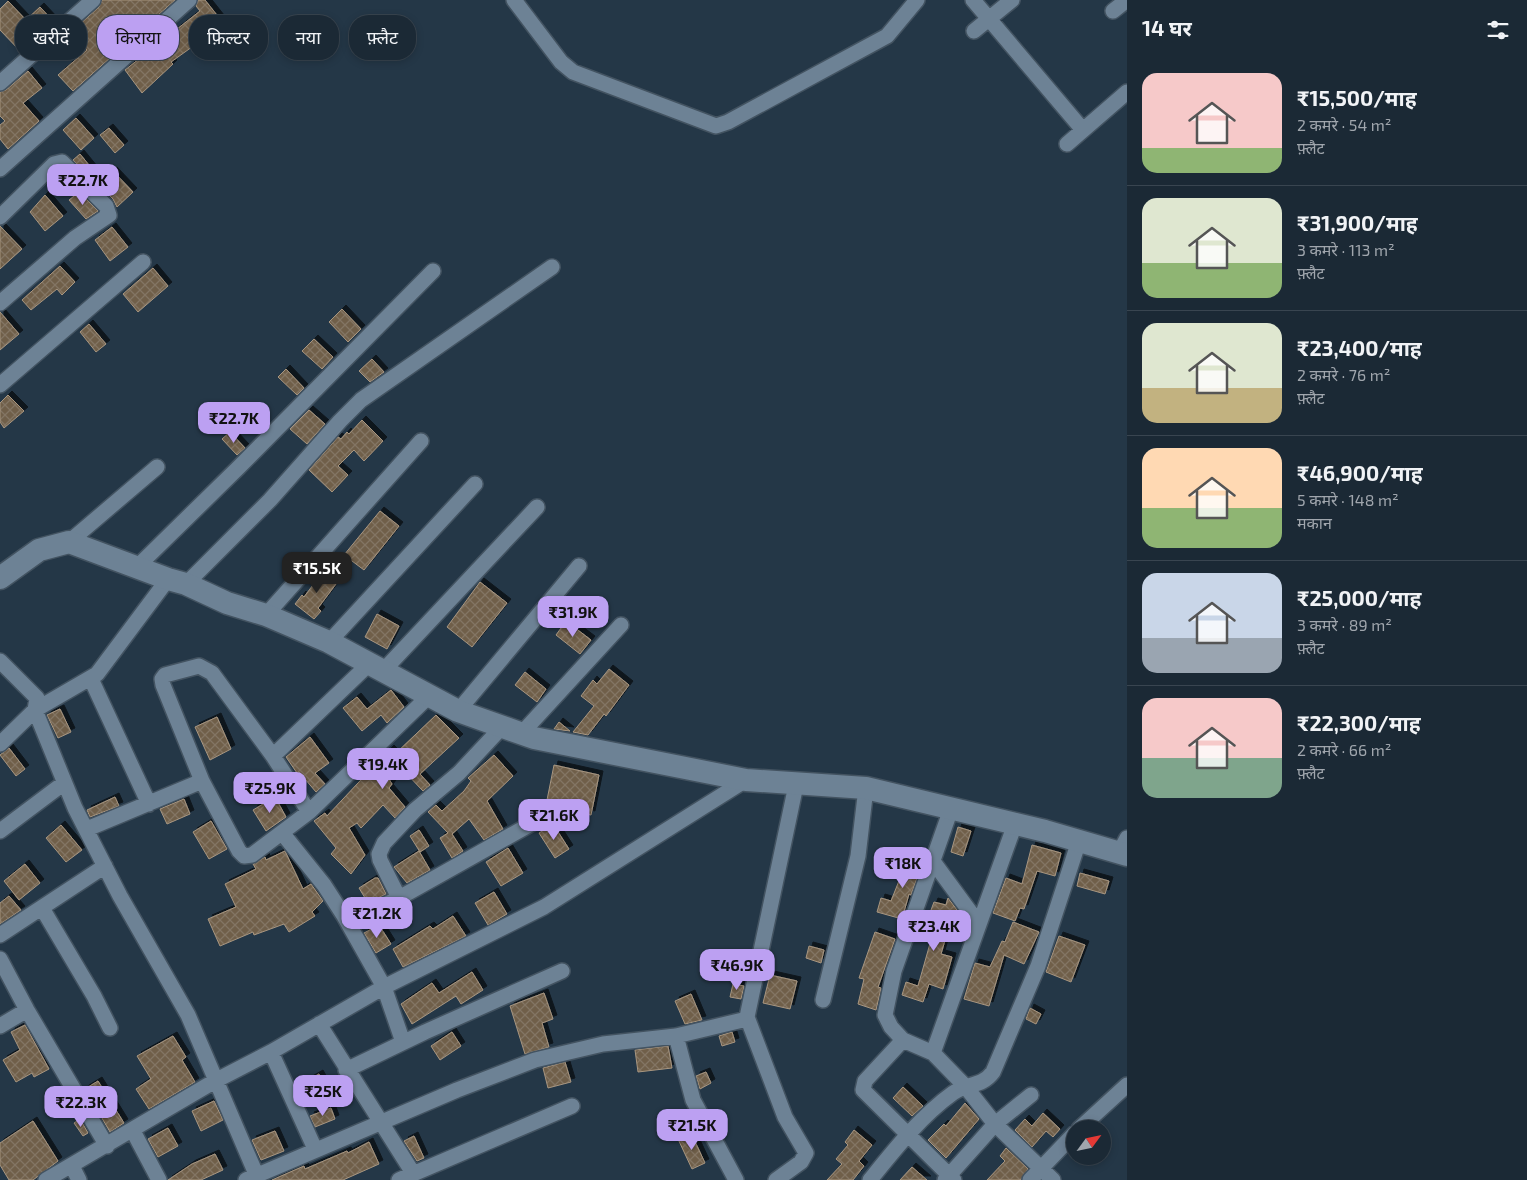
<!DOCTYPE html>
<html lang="hi">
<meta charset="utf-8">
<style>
body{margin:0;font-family:"Exo 2","Noto Sans Devanagari",sans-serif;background:#283541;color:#f1f3f6;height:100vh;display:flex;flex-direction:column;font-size:19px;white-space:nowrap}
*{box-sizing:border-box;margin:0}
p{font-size:16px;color:#a0a6ad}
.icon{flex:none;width:28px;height:28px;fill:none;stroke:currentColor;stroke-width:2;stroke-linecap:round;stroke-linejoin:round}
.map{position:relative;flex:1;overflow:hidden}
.details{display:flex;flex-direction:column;background:#1b2935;width:400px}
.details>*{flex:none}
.banner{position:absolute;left:15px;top:15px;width:475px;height:45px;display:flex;gap:10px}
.needle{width:32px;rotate:57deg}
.tools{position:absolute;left:1066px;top:1120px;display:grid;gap:10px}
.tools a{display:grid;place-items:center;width:45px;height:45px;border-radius:50%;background:#1b2935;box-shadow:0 2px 8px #0003,0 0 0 1px #394550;font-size:25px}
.price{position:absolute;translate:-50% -42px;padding:0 11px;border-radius:10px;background:#bca0f2;color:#111;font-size:16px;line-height:32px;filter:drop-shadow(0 1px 2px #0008)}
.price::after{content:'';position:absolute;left:50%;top:30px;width:15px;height:11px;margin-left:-8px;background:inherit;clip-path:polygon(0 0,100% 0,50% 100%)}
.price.selected{background:#222;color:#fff}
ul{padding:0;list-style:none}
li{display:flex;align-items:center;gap:15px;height:125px;padding:0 15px}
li+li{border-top:1px solid #394550}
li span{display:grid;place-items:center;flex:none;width:140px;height:100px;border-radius:15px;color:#555}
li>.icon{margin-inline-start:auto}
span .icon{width:60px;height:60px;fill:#fffc;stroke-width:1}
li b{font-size:21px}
h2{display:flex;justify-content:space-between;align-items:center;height:60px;padding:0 15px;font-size:21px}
.pill{padding:0 18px;border-radius:20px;background:#1b2935;box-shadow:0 2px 8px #0003,0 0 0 1px #394550;font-size:18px;line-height:45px}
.pill.selected{background:#bca0f2;color:#111}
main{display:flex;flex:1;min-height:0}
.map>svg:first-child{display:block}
.building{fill:url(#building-cross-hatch);stroke:#a89680;filter:url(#shadow)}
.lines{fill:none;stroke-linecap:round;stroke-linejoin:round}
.street-casing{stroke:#435361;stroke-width:18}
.secondary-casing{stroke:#435361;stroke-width:25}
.street{stroke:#6d8295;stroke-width:15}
.secondary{stroke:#6d8295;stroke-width:22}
</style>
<main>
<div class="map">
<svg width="1127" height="1180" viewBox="0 0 1127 1180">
<defs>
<pattern id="building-cross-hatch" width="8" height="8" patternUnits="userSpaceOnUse" patternTransform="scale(1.25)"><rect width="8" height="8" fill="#6f5e49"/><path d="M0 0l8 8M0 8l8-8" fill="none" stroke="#837564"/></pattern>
<filter id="shadow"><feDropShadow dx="4" dy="-4" stdDeviation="0" flood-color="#0009"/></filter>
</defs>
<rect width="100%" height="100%" fill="#243747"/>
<!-- building -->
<path class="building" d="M 102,0 L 175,0 L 73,91 L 58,75 L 87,50 L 70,33 L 99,7 Z
M 198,0 L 205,0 L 224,24 L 171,62 L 173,64 L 142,93 L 125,70 L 200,11 L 196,6 Z
M 8,1 L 26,20 L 40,7 L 54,22 L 21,52 L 0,30 L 0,9 Z
M 28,71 L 42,88 L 23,103 L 39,121 L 8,149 L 0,139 L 0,125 L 5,121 L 0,116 L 0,92 L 6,90 Z
M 76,118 L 94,138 L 81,150 L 63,130 Z
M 109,128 L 124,145 L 115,153 L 100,135 Z
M 80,154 L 102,181 L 113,171 L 133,192 L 117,207 L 113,199 L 73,160 Z
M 79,192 L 98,211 L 86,219 L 69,200 Z
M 45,195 L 63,216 L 45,231 L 30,212 Z
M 0,226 L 22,249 L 0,269 Z
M 112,227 L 128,247 L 110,261 L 95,240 Z
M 60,266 L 75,282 L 62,295 L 57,289 L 31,310 L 22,300 Z
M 153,268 L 168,286 L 138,312 L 123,294 Z
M 342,309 L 361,329 L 348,342 L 329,322 Z
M 0,312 L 19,334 L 0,350 Z
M 89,324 L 106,344 L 96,352 L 80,332 Z
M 314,339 L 333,357 L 322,369 L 302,351 Z
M 372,359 L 384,372 L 370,382 L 359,371 Z
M 286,369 L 304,388 L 297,395 L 278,377 Z
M 8,395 L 24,411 L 4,428 L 0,422 L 0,403 Z
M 309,410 L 325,424 L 307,444 L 290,429 Z
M 362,420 L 383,441 L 364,461 L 354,450 L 338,466 L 348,475 L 332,492 L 309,470 L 338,437 L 341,439 L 347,432 L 349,434 Z
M 230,432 L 245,448 L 237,455 L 222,439 Z
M 380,511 L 399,526 L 364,570 L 344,555 Z
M 324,570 L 339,580 L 318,608 L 321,611 L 314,619 L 295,604 L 302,595 L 304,597 Z
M 480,582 L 507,603 L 472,647 L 447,627 Z
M 377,614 L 399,626 L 387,649 L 365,637 Z
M 566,621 L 591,640 L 580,654 L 556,635 Z
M 609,669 L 629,685 L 606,716 L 604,714 L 588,735 L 573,732 L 594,706 L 581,696 L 593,680 L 597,684 Z
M 525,672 L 546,689 L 537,702 L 515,685 Z
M 391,690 L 404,707 L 387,723 L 381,715 L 362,731 L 343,708 L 357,697 L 367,709 Z
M 60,709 L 71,732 L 58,738 L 47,715 Z
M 436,715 L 459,738 L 420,774 L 430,785 L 423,791 L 404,771 L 397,779 L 389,771 L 386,774 L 392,784 L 389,788 L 405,807 L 395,818 L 383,805 L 361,828 L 357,823 L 349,828 L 365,855 L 351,874 L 331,854 L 336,848 L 314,821 L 325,813 L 327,816 L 390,749 L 395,754 Z
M 217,717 L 231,749 L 210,760 L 195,727 Z
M 559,722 L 570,731 L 554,729 Z
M 310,737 L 329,763 L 315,773 L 325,784 L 316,792 L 299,772 L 297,773 L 286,757 Z
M 9,748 L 25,769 L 16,776 L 0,755 Z
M 494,755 L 513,776 L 487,801 L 503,829 L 484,840 L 469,819 L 452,834 L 463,851 L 452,858 L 440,838 L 448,833 L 428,812 L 436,805 L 442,811 L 464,791 L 471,781 L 468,778 Z
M 554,765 L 599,775 L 591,815 L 563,810 L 559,803 L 555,802 L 546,805 Z
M 115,797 L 119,806 L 90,817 L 87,810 Z
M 275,797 L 286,817 L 266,831 L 253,810 Z
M 184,799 L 190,814 L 167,824 L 160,809 Z
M 211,821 L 227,849 L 209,859 L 193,832 Z
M 553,824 L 569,849 L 555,858 L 539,833 Z
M 61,825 L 82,850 L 66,862 L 46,838 Z
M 958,827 L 971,831 L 963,856 L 951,852 Z
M 419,830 L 429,846 L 420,852 L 410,836 Z
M 1032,845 L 1061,853 L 1055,876 L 1037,871 L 1024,909 L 1020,908 L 1015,921 L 993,913 L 1006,878 L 1022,884 Z
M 508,848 L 523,873 L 501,886 L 486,862 Z
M 285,851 L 303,889 L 311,884 L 323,901 L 312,912 L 315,916 L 289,932 L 284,924 L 254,935 L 253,932 L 220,946 L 208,919 L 236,907 L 225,884 L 256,869 L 253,864 L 265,857 L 266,860 Z
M 419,851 L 430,870 L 407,883 L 394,867 Z
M 910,853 L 923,858 L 923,861 L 911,895 L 909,894 L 902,919 L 877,912 L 881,898 L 891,901 Z
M 25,864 L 40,883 L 19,900 L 4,881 Z
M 1080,873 L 1109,881 L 1105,894 L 1077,886 Z
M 375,878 L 378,878 L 386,894 L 368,903 L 359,888 Z
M 494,892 L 507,914 L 488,925 L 475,903 Z
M 9,896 L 21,910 L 0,924 L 0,903 Z
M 948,898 L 957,910 L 954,921 L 951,920 L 941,954 L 952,957 L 943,989 L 929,984 L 923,1002 L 902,995 L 906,982 L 918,986 L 931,940 L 921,937 L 934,902 L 946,905 Z
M 453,916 L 466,936 L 403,967 L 393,949 L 430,926 L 433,929 Z
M 1013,922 L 1039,932 L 1024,964 L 1004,955 L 989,1006 L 964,999 L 975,963 L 990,967 L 1002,941 L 1005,942 Z
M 379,925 L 391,944 L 376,953 L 364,933 Z
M 875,932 L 895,939 L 878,987 L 881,988 L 876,1010 L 858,1004 L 864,979 L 859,978 Z
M 1059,936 L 1085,945 L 1071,982 L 1046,972 Z
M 809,946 L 824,950 L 821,963 L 806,958 Z
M 472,972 L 483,990 L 461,1004 L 456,996 L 412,1024 L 401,1004 L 432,983 L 439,993 Z
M 770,975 L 797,981 L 790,1009 L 763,1003 Z
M 733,984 L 744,986 L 741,999 L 730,997 Z
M 544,993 L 553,1019 L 542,1023 L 549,1047 L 525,1054 L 510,1006 Z
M 691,994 L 702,1020 L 685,1024 L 675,1001 Z
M 1030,1008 L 1041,1014 L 1036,1024 L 1026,1019 Z
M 25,1025 L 49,1069 L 34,1077 L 32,1073 L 16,1082 L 3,1060 L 20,1050 L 11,1032 Z
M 452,1032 L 461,1046 L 440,1060 L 431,1046 Z
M 732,1032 L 735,1042 L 722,1046 L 719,1036 Z
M 173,1036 L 186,1057 L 182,1060 L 195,1082 L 149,1109 L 136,1089 L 151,1079 L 137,1056 Z
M 668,1046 L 672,1068 L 638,1072 L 635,1050 Z
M 565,1062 L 571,1082 L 548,1088 L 543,1068 Z
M 706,1072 L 711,1083 L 700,1089 L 696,1076 Z
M 319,1074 L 325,1085 L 304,1098 L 298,1086 Z
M 98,1081 L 124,1123 L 110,1132 L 85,1089 Z
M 903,1087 L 923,1106 L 912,1116 L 893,1098 Z
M 214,1101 L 223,1120 L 201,1131 L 192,1111 Z
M 965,1103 L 979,1119 L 946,1158 L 928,1140 L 944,1124 L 946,1126 Z
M 331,1108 L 335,1119 L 315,1127 L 310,1116 Z
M 1043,1113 L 1060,1129 L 1053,1137 L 1046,1131 L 1032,1147 L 1015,1130 L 1025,1119 L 1032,1126 Z
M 80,1119 L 88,1133 L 83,1136 L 74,1123 Z
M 33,1121 L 58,1161 L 33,1180 L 9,1180 L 0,1165 L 0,1143 Z
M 168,1128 L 178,1146 L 158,1157 L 148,1139 Z
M 854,1130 L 872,1145 L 859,1161 L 864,1166 L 853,1180 L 827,1180 L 842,1164 L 836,1159 L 848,1145 L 845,1142 Z
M 275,1131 L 284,1151 L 261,1160 L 252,1140 Z
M 691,1133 L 705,1163 L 692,1169 L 678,1139 Z
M 414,1136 L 424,1158 L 417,1161 L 404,1141 Z
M 369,1142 L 379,1164 L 343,1180 L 272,1180 L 304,1166 L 305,1169 L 347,1151 L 348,1153 Z
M 1006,1148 L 1028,1169 L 1021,1180 L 987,1180 L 1005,1161 L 1000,1156 Z
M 215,1154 L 223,1170 L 201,1180 L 168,1180 L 192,1164 Z
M 912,1167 L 927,1180 L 900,1180 Z"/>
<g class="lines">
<defs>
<path id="street" d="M 514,0 L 561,62 L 573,72 L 716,126 L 728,122 L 887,36 L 917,0
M 973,0 L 1083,130
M 1113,11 L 1127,0
M 974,31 L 1012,0
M 0,83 L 93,0
M 1067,144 L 1127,92
M 0,169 L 189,0
M 0,217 L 54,164 L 62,162 L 106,206 L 109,215 L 75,238 L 0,303
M 0,385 L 143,262
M 69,542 L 157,467
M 137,567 L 238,468 L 433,271
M 186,584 L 270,500 L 340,421 L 361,400 L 552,267
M 266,615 L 421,441
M 329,642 L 475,484
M 0,661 L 37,698 L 35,710 L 75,808 L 120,896 L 188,1015 L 256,1174
M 383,671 L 537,507
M 91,679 L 149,804
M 458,711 L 579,566
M 521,734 L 621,625
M 0,744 L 35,710 L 97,674 L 168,579
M 273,756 L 370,663
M 951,809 L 894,971 L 885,1015 L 891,1027 L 903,1040 L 933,1053 L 965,1086 L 995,1124 L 1053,1180
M 309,812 L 273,756 L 212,673 L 199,666 L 165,675 L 162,679 L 163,685 L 202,781 L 239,851 L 244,856 L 252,855 L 309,812 L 429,696
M 87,829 L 202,781
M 0,831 L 64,783
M 283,834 L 324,885 L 344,916 L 384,987 L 403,1042
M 1119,853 L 1127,838
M 932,860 L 979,924
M 399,898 L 380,860 L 379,854 L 384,843 L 415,810 L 459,773 L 502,727
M 42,908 L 94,996 L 110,1028
M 348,923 L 399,898 L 554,811
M 0,935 L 105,866
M 0,959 L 27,1010 L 107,1146
M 823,1000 L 858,856 L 866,788
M 319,1024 L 413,1173
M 0,1026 L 27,1010
M 676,1036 L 693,1100 L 736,1180
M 903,1040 L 865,1081 L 863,1090 L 954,1180
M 271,1052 L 315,1149
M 933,1053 L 1015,824
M 346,1070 L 425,1032 L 562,971
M 1079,1129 L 1127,1085
M 133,1131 L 159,1180
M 72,1166 L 79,1180
M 46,1180 L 215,1081 L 271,1052 L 384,987 L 544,907 L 746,780
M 246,1180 L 457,1090 L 535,1060 L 603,1044 L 676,1036 L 747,1019
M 399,1180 L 572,1106
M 776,1180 L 801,1162 L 806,1153 L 785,1117 L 747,1017 L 796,785
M 870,1180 C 895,1149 921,1116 953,1093 C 968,1082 981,1088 993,1072 L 1038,966 L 1079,841
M 945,1180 L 995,1124 L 1031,1095
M 1030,1180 L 1075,1133"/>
<path id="secondary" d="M 0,578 L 39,550 L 69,542 L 168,579 L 186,584 L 227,603 L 266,615 L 329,642 L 458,711 L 534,738 L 746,780 L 866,788 L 1045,831 L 1127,855"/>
</defs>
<!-- street casing -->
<use href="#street" class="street-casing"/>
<!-- secondary casing -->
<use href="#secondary" class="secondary-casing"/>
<!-- street -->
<use href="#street" class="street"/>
<!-- secondary -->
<use href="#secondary" class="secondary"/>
</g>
</svg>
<div class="tools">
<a><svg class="needle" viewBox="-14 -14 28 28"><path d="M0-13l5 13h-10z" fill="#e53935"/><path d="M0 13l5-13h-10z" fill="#a0a6ad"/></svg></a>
</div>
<b class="price" style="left:83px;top:206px">₹22.7K</b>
<b class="price" style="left:234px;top:444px">₹22.7K</b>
<b class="price selected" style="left:317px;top:594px">₹15.5K</b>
<b class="price" style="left:573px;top:638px">₹31.9K</b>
<b class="price" style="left:383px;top:790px">₹19.4K</b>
<b class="price" style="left:270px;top:814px">₹25.9K</b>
<b class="price" style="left:554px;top:841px">₹21.6K</b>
<b class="price" style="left:903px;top:889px">₹18K</b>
<b class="price" style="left:377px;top:939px">₹21.2K</b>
<b class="price" style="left:934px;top:952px">₹23.4K</b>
<b class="price" style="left:737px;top:991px">₹46.9K</b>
<b class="price" style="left:323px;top:1117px">₹25K</b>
<b class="price" style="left:81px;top:1128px">₹22.3K</b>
<b class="price" style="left:692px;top:1151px">₹21.5K</b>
<div class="banner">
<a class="pill">खरीदें</a>
<a class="pill selected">किराया</a>
<a class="pill">फ़िल्टर</a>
<a class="pill">नया</a>
<a class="pill">फ़्लैट</a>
</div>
</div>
<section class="details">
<h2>14 घर<svg class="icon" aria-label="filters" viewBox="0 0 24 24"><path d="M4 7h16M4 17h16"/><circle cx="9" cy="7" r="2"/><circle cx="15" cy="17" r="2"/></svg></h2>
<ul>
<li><span style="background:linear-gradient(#f6c9c9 75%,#8fb573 0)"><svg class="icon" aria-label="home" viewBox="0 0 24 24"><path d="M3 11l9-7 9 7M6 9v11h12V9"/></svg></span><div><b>₹15,500/माह</b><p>2 कमरे · 54 m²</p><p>फ़्लैट</p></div></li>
<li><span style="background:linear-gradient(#dfe7d0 65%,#8fb573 0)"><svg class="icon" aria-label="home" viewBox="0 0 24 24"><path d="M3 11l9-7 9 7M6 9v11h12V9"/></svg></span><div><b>₹31,900/माह</b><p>3 कमरे · 113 m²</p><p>फ़्लैट</p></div></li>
<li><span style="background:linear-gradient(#dfe7d0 65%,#c2b280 0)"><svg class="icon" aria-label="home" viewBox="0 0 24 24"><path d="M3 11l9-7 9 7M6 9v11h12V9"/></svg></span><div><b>₹23,400/माह</b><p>2 कमरे · 76 m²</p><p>फ़्लैट</p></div></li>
<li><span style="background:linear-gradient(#ffd9b3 60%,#8fb573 0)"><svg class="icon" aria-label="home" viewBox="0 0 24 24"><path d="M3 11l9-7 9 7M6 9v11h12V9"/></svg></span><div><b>₹46,900/माह</b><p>5 कमरे · 148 m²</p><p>मकान</p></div></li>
<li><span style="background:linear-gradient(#c9d6e8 65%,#9aa5b1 0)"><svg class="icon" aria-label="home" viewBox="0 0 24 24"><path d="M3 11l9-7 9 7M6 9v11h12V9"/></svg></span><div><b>₹25,000/माह</b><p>3 कमरे · 89 m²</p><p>फ़्लैट</p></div></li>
<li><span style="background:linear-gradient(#f6c9c9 60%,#7fa58c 0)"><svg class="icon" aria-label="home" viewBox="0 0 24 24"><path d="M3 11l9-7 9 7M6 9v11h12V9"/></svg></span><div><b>₹22,300/माह</b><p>2 कमरे · 66 m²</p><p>फ़्लैट</p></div></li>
</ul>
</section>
</main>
